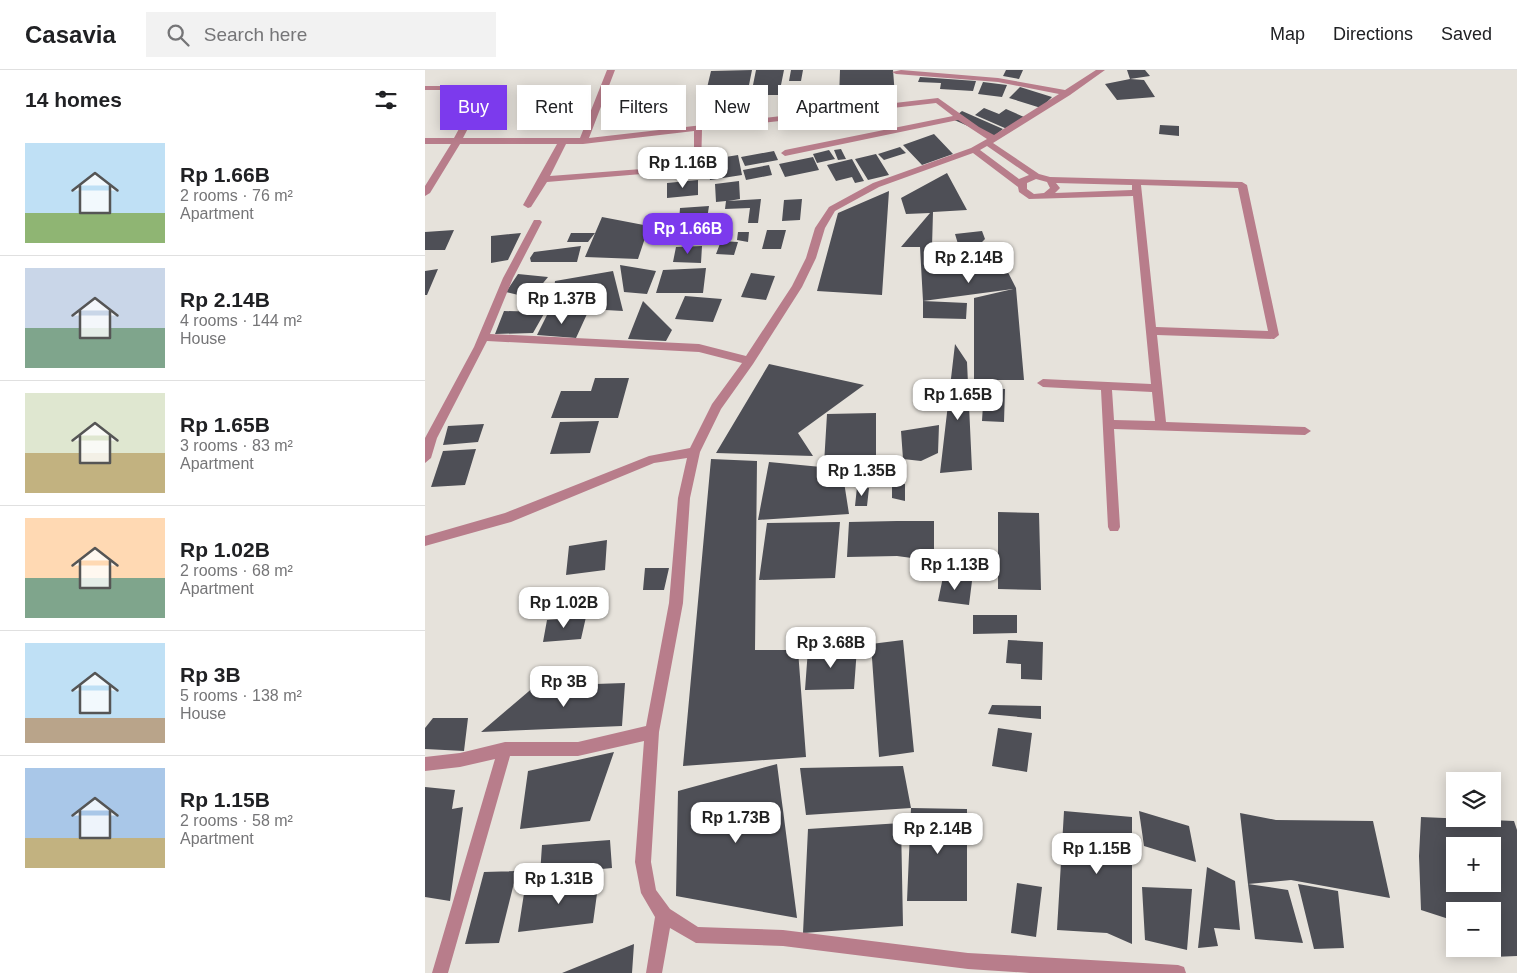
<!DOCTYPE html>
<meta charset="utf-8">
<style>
body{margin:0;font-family:Helvetica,sans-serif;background:#f2f2f2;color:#202124;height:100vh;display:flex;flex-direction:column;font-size:19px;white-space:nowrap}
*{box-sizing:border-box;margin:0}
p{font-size:16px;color:#757577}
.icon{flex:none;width:28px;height:28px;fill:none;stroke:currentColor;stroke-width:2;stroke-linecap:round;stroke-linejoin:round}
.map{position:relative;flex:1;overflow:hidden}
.drawer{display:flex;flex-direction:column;background:#fff;width:425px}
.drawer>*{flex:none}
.guide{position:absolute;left:15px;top:15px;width:475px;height:45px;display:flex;gap:10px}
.tools{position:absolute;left:1021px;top:702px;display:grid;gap:10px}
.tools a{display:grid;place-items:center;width:55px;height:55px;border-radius:0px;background:#fff;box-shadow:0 2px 12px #0003;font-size:25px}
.price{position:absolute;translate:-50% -42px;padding:0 11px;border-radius:10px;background:#fff;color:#222;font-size:16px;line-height:32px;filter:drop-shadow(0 1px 2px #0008)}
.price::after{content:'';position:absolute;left:50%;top:30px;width:15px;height:11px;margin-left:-8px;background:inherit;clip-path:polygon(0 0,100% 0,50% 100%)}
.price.on{background:#7c3aed;color:#fff}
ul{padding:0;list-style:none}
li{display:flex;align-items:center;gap:15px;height:125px;padding:0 25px}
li+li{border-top:1px solid #e0e0e0}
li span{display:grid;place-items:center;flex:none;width:140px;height:100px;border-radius:0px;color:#555}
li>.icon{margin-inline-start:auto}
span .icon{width:60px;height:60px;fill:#fffc;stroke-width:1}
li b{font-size:21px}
h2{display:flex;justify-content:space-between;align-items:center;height:60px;padding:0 25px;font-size:21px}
.tag{padding:0 18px;border-radius:0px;background:#fff;box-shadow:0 2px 12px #0003;font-size:18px;line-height:45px}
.tag.on{background:#7c3aed;color:#fff}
header{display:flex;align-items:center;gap:30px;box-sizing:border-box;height:70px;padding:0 25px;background:#fff;border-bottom:1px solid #e0e0e0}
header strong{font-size:24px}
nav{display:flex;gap:28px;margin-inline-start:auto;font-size:18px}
.search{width:350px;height:45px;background:#f2f2f2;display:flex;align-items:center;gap:12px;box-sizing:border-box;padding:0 18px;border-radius:0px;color:#757577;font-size:19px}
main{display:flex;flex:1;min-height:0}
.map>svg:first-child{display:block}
.building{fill:#4e4f56;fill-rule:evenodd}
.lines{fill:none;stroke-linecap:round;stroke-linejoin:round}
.minor{fill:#b87d8b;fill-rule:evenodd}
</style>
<header>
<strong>Casavia</strong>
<div class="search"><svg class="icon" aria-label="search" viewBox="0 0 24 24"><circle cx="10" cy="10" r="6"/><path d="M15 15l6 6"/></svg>Search here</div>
<nav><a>Map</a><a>Directions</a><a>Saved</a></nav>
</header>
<main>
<section class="drawer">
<h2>14 homes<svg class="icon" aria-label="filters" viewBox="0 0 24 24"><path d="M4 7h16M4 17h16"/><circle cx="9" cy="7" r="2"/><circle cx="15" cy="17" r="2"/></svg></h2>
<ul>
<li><span style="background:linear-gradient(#bfe0f5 70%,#8fb573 0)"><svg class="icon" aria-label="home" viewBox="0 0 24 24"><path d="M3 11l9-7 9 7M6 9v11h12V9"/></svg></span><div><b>Rp 1.66B</b><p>2 rooms · 76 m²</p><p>Apartment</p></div></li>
<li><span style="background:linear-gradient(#c9d6e8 60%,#7fa58c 0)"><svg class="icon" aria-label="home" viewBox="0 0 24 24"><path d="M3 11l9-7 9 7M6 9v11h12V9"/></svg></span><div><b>Rp 2.14B</b><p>4 rooms · 144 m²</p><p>House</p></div></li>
<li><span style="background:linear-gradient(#dfe7d0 60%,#c2b280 0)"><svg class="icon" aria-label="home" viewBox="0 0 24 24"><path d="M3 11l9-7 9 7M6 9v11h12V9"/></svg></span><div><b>Rp 1.65B</b><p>3 rooms · 83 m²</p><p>Apartment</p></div></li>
<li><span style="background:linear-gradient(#ffd9b3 60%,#7fa58c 0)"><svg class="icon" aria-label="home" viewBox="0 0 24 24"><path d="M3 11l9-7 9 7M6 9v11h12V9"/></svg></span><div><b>Rp 1.02B</b><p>2 rooms · 68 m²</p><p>Apartment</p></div></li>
<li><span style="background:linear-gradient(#bfe0f5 75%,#b9a48a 0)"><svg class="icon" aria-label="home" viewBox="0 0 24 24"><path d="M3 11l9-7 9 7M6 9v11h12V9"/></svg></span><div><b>Rp 3B</b><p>5 rooms · 138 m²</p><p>House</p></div></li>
<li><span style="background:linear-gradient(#a9c7e8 70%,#c2b280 0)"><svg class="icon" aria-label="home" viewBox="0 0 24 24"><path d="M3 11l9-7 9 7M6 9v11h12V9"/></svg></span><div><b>Rp 1.15B</b><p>2 rooms · 58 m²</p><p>Apartment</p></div></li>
</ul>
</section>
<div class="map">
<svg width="1092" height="903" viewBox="0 0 1092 903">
<rect width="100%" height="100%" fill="#e6e2db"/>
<!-- building -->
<path class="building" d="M 327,0 L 324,15 L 301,16 L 297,34 L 305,34 L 304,39 L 277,39 L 286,1 Z
M 331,0 L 359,0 L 354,25 L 326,25 Z
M 366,0 L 378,0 L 376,11 L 364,11 Z
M 415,0 L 468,0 L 470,26 L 414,28 Z
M 581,0 L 598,0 L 594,9 L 578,6 Z
M 702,0 L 720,0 L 725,6 L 705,9 L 719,10 L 730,27 L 692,30 L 680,14 L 705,9 Z
M 495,7 L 551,11 L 548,21 L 515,19 L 516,13 L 493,12 Z
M 558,12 L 582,15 L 577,27 L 553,24 Z
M 316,16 L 317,24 L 305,25 L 304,17 Z
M 595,17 L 627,27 L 616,38 L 584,28 Z
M 559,38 L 574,44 L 581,39 L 599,47 L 582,59 L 550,45 Z
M 537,41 L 578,59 L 568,67 L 527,49 Z
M 735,55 L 754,56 L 754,66 L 734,64 Z
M 509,64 L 528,84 L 497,95 L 478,75 Z
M 475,77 L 481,83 L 459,90 L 453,84 Z
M 416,79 L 421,89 L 413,90 L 409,80 Z
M 404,80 L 410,89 L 392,93 L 388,84 Z
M 349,81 L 353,90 L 320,96 L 316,87 Z
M 451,84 L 464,105 L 443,110 L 430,89 Z
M 313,85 L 317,105 L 285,110 L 282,90 Z
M 388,87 L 394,100 L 360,107 L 354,94 Z
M 427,89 L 439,111 L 430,113 L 427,107 L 411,111 L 402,95 Z
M 344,95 L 347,105 L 321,110 L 318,100 Z
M 522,103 L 542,140 L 508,142 L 507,177 L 568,173 L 591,218 L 599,310 L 549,310 L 549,228 L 588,219 L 498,231 L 495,177 L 476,177 L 505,143 L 481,144 L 476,128 Z
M 273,110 L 273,125 L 242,128 L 242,113 Z
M 314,111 L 315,129 L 303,131 L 336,129 L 333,153 L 323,153 L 325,138 L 300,139 L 301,131 L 291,132 L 290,114 Z
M 464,121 L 457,225 L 392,221 L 413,143 Z
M 377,129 L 375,150 L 357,151 L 359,130 Z
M 284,136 L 282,149 L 254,151 L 255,138 Z
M 177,147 L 224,156 L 213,189 L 160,187 Z
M 233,159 L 253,160 L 252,173 L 233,175 Z
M 29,160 L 20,180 L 0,180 L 0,162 Z
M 342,160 L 361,160 L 356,179 L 337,179 Z
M 557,161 L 560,169 L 557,172 L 533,174 L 530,164 Z
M 313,162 L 324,162 L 323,172 L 312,170 Z
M 96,163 L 83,190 L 66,193 L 66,166 Z
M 146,163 L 170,163 L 163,172 L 142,172 Z
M 296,171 L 313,172 L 309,185 L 291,184 Z
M 156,176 L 152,192 L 106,192 L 105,188 L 109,182 Z
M 277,176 L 276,193 L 248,192 L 251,177 Z
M 195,195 L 231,201 L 222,224 L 199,222 Z
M 281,198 L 278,223 L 231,223 L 238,200 Z
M 13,199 L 2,225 L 0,225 L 0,201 Z
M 188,201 L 198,241 L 127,237 L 130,211 Z
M 326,203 L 350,206 L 341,230 L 316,227 Z
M 93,204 L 123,207 L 106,228 L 81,222 Z
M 260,226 L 297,229 L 288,252 L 250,249 Z
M 218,231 L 247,260 L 241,271 L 203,269 Z
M 498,231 L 542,233 L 541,249 L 498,248 Z
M 79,241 L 120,242 L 108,263 L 70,264 Z
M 123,243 L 162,244 L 151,268 L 112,265 Z
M 530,274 L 542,292 L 547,400 L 515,403 Z
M 344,294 L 439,315 L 373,363 L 388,386 L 291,383 Z
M 170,308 L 204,308 L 193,348 L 126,348 L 136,321 L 166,321 Z
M 559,318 L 580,319 L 579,352 L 557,351 Z
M 451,343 L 451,392 L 399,394 L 402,344 Z
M 174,351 L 165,383 L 125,384 L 135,352 Z
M 59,354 L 53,372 L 18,375 L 23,356 Z
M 514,355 L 513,383 L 496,391 L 478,389 L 476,361 Z
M 51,379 L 40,415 L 6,417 L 18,381 Z
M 286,389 L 332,391 L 330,580 L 373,580 L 381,687 L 258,696 Z
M 344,392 L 417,399 L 424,444 L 333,450 Z
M 467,414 L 480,414 L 480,431 L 467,428 Z
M 432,417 L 444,418 L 442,436 L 430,436 Z
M 573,442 L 614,443 L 616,520 L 573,519 Z
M 472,451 L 509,451 L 509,491 L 472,486 L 422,487 L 424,452 Z
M 415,452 L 410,508 L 334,510 L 342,453 Z
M 182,470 L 180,500 L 141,505 L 144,476 Z
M 220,498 L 244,498 L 239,520 L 218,520 Z
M 518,507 L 547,511 L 544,535 L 513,531 Z
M 548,545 L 592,545 L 592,563 L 548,564 Z
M 161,547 L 156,569 L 118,572 L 122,550 Z
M 478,570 L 489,682 L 454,687 L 446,574 Z
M 583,570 L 618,572 L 617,610 L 596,609 L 596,594 L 581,593 Z
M 432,578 L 429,619 L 380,620 L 383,579 Z
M 200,613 L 197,656 L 56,662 L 110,616 Z
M 567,635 L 616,636 L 616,649 L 563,644 Z
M 8,648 L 43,648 L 39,681 L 0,679 L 0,658 Z
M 573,658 L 607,663 L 602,702 L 567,696 Z
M 189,682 L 165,751 L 95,759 L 103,701 Z
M 352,694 L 372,848 L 251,826 L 253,721 Z
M 478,696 L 486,738 L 381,745 L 375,698 Z
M 0,717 L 30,720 L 27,739 L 38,737 L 25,831 L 0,827 Z
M 486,738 L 542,739 L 542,831 L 482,831 Z
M 639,741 L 707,747 L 707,874 L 682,863 L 632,860 Z
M 714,741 L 764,756 L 771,792 L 719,776 Z
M 815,743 L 851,750 L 948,751 L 965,828 L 866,810 L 823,814 Z
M 996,747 L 1089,751 L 1092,760 L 1092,886 L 1067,887 L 1059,879 L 1068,879 L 1068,841 L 1030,841 L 1030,851 L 996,840 L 994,786 ZM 1030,776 L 1068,776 L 1068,814 L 1030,814 Z
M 476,753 L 478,856 L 378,863 L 383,759 Z
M 185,770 L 187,798 L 115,805 L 117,775 Z
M 782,797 L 810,811 L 815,860 L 789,858 L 793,876 L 773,878 Z
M 92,801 L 74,873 L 40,874 L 59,802 Z
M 174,809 L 168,853 L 93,862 L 100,817 Z
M 592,813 L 617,817 L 611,867 L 586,863 Z
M 823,814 L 863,820 L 878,873 L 830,869 Z
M 873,814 L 913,821 L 919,878 L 889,879 Z
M 717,817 L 767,819 L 762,880 L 720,870 Z
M 209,874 L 207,903 L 137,903 Z"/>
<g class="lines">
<!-- minor -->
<path class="minor" d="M 182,0 L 190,0 L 164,68 L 513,28 L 554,57 L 569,65 L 634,24 L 573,12 L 471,4 L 467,2 L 476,0 L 573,8 L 640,20 L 671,0 L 680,0 L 645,25 L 568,73 L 614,104 L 625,107 L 817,112 L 822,115 L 854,265 L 849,269 L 732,265 L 741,352 L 880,357 L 886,361 L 880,365 L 689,359 L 695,457 L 693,461 L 685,461 L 683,457 L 676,320 L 618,317 L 612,313 L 618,309 L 726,314 L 708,126 L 604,129 L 594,122 L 593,117 L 548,83 L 454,117 L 410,141 L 400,158 L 391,188 L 377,217 L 328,294 L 296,339 L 275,382 L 265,428 L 258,533 L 234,662 L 226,792 L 231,820 L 245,839 L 273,857 L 358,860 L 543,883 L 753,895 L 759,897 L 761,903 L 605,903 L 543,899 L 358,876 L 271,873 L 245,858 L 237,903 L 221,903 L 230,847 L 216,823 L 210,792 L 219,671 L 153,686 L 85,686 L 23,903 L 7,903 L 70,689 L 35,697 L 0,701 L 0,687 L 35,683 L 80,672 L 153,672 L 221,656 L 244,533 L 253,428 L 262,388 L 229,393 L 86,452 L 0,476 L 0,466 L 80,443 L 224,386 L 265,378 L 287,334 L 317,293 L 274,282 L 62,271 L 12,368 L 6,388 L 0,393 L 0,368 L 49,277 L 78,208 L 109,150 L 115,150 L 117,152 L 88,208 L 65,264 L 274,274 L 321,286 L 367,216 L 381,188 L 390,158 L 404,137 L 448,113 L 546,78 L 562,69 L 533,50 L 360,86 L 356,83 L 360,80 L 528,46 L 511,33 L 277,60 L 276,99 L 122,112 L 106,137 L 103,138 L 98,135 L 132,74 L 35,74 L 5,123 L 0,126 L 0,116 L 26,74 L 0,74 L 0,68 L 29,68 L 55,20 L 0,20 L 0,16 L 63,16 L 64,18 L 38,68 L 155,68 ZM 269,61 L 269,95 L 125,106 L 141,74 L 158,74 ZM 562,76 L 604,105 L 594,109 L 555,80 ZM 611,109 L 622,112 L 625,118 L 619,123 L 609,124 L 602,119 L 602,113 ZM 631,113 L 707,115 L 707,120 L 630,123 L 635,118 ZM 716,115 L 813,118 L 843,261 L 731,257 ZM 687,320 L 727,322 L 730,351 L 689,350 Z"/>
</g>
</svg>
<div class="tools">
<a><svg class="icon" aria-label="layers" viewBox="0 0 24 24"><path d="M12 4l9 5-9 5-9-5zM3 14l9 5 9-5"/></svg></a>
<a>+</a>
<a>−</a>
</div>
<b class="price" style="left:258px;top:119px">Rp 1.16B</b>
<b class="price on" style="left:263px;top:185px">Rp 1.66B</b>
<b class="price" style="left:544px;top:214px">Rp 2.14B</b>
<b class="price" style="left:137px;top:255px">Rp 1.37B</b>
<b class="price" style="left:533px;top:351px">Rp 1.65B</b>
<b class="price" style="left:437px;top:427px">Rp 1.35B</b>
<b class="price" style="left:530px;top:521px">Rp 1.13B</b>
<b class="price" style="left:139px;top:559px">Rp 1.02B</b>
<b class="price" style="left:406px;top:599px">Rp 3.68B</b>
<b class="price" style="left:139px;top:638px">Rp 3B</b>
<b class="price" style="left:311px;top:774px">Rp 1.73B</b>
<b class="price" style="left:513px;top:785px">Rp 2.14B</b>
<b class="price" style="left:672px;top:805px">Rp 1.15B</b>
<b class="price" style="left:134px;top:835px">Rp 1.31B</b>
<div class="guide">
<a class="tag on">Buy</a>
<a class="tag">Rent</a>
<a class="tag">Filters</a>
<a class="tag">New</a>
<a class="tag">Apartment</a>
</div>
</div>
</main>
